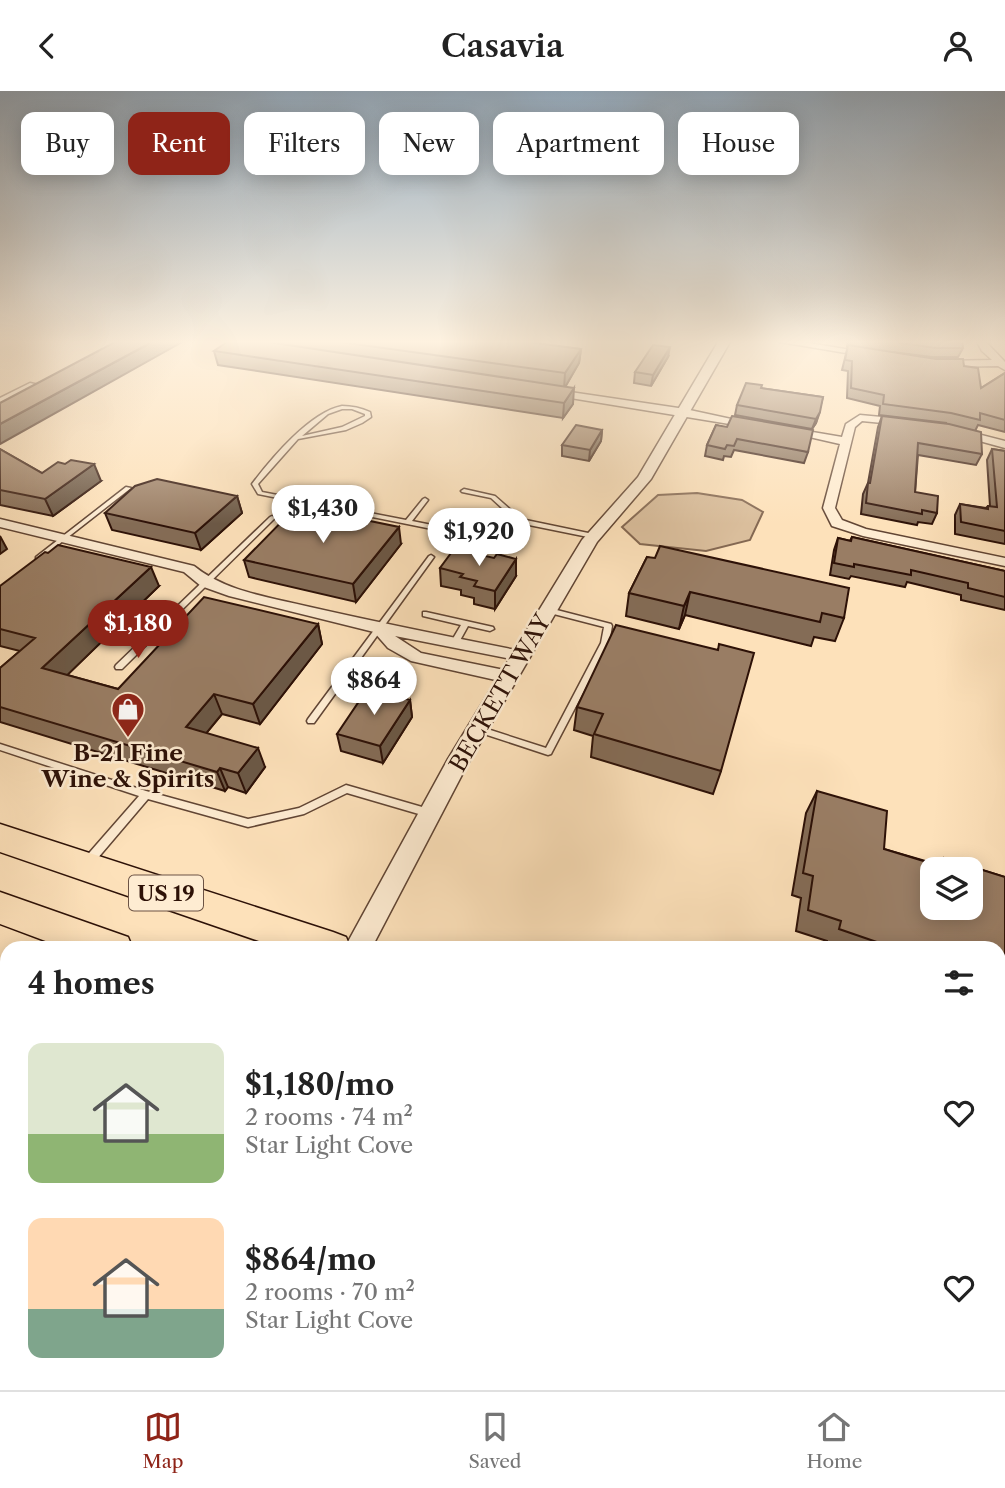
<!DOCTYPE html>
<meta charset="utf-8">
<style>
body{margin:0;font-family:"Libre Caslon Text",serif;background:#f2f2f2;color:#222;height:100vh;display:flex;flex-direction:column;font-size:26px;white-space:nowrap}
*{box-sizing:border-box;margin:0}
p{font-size:23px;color:#767676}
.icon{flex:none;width:38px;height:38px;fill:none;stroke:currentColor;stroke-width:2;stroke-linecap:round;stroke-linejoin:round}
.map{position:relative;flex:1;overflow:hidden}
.drawer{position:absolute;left:0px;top:850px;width:1006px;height:450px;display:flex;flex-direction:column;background:#fff;border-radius:21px 21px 0 0;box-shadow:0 4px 18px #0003}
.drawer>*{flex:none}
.guide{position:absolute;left:21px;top:21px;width:964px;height:63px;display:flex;gap:14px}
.fabs{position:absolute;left:920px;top:766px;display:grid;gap:14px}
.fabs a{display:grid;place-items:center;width:63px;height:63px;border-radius:14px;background:#fff;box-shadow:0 4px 18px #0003;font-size:35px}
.price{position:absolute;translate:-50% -60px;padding:0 16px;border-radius:24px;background:#fff;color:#222;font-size:23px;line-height:46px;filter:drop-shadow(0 2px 4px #0008)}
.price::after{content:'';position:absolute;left:50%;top:42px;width:21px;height:16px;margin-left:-10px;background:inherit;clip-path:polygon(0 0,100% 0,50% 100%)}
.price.current{background:#8f2418;color:#fff}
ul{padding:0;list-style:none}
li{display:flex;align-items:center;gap:21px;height:175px;padding:0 28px}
li span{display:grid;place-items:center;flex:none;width:196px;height:140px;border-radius:14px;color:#555}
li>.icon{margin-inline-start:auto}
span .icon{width:84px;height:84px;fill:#fffc;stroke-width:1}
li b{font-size:30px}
h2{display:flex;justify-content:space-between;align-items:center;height:84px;padding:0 28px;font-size:30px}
.pill{padding:0 24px;border-radius:14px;background:#fff;box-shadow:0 4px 18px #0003;font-size:24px;line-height:63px}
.pill.current{background:#8f2418;color:#fff}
header{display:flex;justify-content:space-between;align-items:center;height:91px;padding:0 28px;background:#fff;font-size:32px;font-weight:600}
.menu{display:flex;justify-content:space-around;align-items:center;height:98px;border-top:2px solid #e0e0e0;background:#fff;font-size:19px;color:#767676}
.menu a{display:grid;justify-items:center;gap:4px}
.menu .current{color:#8f2418}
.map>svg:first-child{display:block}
.green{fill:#dabe9c;stroke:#846852;stroke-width:2}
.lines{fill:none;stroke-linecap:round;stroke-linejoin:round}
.service-casing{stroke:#614534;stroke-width:3}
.minor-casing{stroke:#614534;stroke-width:3}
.tertiary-casing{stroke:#614534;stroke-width:3}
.trunk-casing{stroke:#2d1107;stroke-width:3}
.service{fill:#feecd2;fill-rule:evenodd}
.minor{fill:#feecd2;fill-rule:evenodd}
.tertiary{fill:#feecd2;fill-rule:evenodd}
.trunk{fill:#fde1ba;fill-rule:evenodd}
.wall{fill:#846c56;stroke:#2d1107;stroke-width:2}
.shaded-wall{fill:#6b5846;stroke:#2d1107;stroke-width:2}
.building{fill:#997d64;stroke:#2d1107;stroke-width:2;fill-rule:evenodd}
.labels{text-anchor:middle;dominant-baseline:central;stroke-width:5;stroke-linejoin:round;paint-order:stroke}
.shield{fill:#feecd2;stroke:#6c5344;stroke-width:2}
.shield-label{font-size:21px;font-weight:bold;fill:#2d1107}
.street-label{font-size:23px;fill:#2d1107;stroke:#feecd2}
.poi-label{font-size:23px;font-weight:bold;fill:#2d1107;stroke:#feecd2}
</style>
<header><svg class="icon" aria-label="back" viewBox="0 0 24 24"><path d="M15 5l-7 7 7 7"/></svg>Casavia<svg class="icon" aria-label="person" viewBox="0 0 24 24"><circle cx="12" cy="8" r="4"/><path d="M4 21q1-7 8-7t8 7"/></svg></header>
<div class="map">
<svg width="1005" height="1299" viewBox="0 0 1005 1299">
<rect width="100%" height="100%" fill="#fde1ba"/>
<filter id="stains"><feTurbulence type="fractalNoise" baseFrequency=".00286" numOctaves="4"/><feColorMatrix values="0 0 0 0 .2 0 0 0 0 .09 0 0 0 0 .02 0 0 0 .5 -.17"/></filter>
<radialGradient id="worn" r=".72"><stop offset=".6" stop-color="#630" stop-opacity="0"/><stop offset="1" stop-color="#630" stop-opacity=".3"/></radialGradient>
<!-- green -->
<path class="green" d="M 697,402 L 742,409 L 763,421 L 750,449 L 706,460 L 640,453 L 622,436 L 658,404 Z"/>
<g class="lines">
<defs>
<path id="service" d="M 342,315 C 352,315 361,317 370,321 L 371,326 L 362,332 L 346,339 L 298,348 L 258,393 L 262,401 L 406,429 L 423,408 L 425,407 L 428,409 L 412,430 L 432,434 L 514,428 L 491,407 L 462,401 L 461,400 L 464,398 L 495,405 L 521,428 L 593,443 L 596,445 L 593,447 L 519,432 L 432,438 L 258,403 L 252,393 C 271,368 310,321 342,315 ZM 342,318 L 352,318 L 365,323 L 365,325 L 342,336 L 302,345 L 328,323 Z
M 126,396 L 131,397 L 40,468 L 36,468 L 36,466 Z
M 272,425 L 275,427 L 274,428 L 122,578 L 116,578 L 115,576 L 116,574 L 270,426 Z
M 431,464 L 434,466 L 314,632 L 308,632 L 307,630 L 308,628 L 429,465 Z
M 546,517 L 549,517 L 611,533 L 612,535 L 609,552 L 552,661 L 551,663 L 548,664 L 475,640 L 474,638 L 478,635 L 546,657 L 601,552 L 604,536 L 546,521 Z
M 423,521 L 426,521 L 493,536 L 494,538 L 490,540 L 468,535 L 458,553 L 455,554 L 451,551 L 461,534 L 423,525 Z
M 0,653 L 146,700 L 248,728 L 299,717 L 346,694 L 429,718 L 432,719 L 434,722 L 432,725 L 429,726 L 347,702 L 304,723 L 248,736 L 148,708 L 91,775 L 87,776 L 83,775 L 82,772 L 83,769 L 139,705 L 0,659 Z
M 0,1290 L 8,1294 L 11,1299 L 0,1299 Z
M 136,1293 L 152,1293 L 149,1299 L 133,1299 Z"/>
<path id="minor" d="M 780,251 L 803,251 L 875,263 L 870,266 Z
M 977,251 L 986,251 L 1005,271 L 1005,279 L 998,275 L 943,276 L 938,273 L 943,270 L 992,269 L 982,260 Z
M 30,292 L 39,294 L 0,314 L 0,307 Z
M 550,298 L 685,318 L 759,334 L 754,337 L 546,303 L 546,299 Z
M 860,324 L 903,328 L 908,331 L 903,334 L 862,330 L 855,336 L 835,417 L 842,429 L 866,438 L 1005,467 L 1005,475 L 863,445 L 832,435 L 823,417 L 840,353 L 783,340 L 789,337 L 842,346 L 846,333 Z
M 958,338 L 1005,350 L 1005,357 L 954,343 L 952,341 Z
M 0,428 L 194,475 C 226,501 270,506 310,516 C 380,532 450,546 521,560 L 529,565 L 521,570 L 395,545 L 421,562 L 509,580 L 517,586 L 509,592 L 411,570 L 388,557 L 374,541 L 229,505 L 201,495 L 184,481 L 0,436 Z"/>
<path id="tertiary" d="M 718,251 L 730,251 L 651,388 L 597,451 L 465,678 L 371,858 L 344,858 L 448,668 L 582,449 L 638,386 Z"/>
<path id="trunk" d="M 0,733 L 333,841 L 346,846 L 351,858 L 282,858 L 0,761 Z
M 0,801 L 128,846 L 133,858 L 67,858 L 0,833 Z
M 999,1056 L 1005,1057 L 1005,1101 L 999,1100 Z
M 999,1146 L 1005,1148 L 1005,1196 L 999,1194 Z"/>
</defs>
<!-- service casing -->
<use href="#service" class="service-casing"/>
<!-- minor casing -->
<use href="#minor" class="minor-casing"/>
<!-- tertiary casing -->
<use href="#tertiary" class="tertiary-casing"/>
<!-- trunk casing -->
<use href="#trunk" class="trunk-casing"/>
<!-- service -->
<use href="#service" class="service"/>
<!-- minor -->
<use href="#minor" class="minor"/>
<!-- tertiary -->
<use href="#tertiary" class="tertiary"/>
<!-- trunk -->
<use href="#trunk" class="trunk"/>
</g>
<!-- wall -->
<path class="wall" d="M 272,251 L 528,251 L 581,258 L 579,272 L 565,296 L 573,313 L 563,327 L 218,274 L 214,260 L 273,252 Z
M 848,251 L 962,251 L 963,257 L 958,266 L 932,266 L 892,261 L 964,275 L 981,297 L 1005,282 L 1005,341 L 978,334 L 975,340 L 982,363 L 976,374 L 918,364 L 915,401 L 937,422 L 932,433 L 918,431 L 917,434 L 861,423 L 863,403 L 868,392 L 878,336 L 882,325 L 947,332 L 879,324 L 880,315 L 847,307 L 848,280 L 842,279 L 848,255 L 847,255 Z
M 668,266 L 651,295 L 634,292 L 635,281 Z
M 761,297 L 823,306 L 816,332 L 812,338 L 735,324 L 737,314 Z
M 716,334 L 808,361 L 804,372 L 734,359 L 731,366 L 724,365 L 723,369 L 705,365 L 707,354 Z
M 602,339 L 601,350 L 589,370 L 562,365 L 562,354 Z
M 0,358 L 42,382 L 101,390 L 53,425 L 0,414 Z
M 992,358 L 1005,360 L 1005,453 L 955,443 L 955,424 L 960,413 L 986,417 L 988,415 L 990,415 L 987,369 Z
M 237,405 L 242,422 L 201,459 L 112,439 L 105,422 Z
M 852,446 L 1005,480 L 1005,519 L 961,509 L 961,504 L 907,491 L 905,496 L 851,485 L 849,488 L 830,484 L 834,459 L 838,447 L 850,450 Z
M 401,453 L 356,511 L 249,486 L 244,469 Z
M 647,466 L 844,527 L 835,550 L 814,546 L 811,555 L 685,524 L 679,538 L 626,525 L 629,502 Z
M 440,477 L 516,485 L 495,518 L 474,513 L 474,507 L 461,504 L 461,499 L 441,495 Z
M 0,495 L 159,495 L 67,584 L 118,598 L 318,533 L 322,553 L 260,633 L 222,623 L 206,642 L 265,676 L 246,702 L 228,696 L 225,700 L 0,631 L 0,577 L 20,560 L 0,555 Z
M 718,559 L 721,680 L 713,703 L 591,666 L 593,645 L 574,639 L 577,616 Z
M 410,609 L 412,626 L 383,672 L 341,660 L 337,643 Z
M 817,700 L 884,758 L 939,774 L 944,767 L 1005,786 L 1005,905 L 999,910 L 999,858 L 826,858 L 827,850 L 796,840 L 801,807 L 792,804 L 806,722 Z"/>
<!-- shaded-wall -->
<path class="shaded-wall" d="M 152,251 L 182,251 L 0,353 L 0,333 Z
M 670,256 L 668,266 L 651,295 L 653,284 Z
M 581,258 L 579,272 L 564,298 L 565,282 Z
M 574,297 L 573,313 L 563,327 L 564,312 Z
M 820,321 L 816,332 L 812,338 L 816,328 Z
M 602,339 L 601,350 L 589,370 L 590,359 Z
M 94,373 L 101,390 L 53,425 L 45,408 Z
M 237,405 L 242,422 L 201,459 L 195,442 Z
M 399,436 L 401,453 L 356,511 L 353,493 Z
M 0,445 L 7,458 L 0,463 Z
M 516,468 L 516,485 L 495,518 L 495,500 Z
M 151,476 L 159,495 L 54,597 L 42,577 Z
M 690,501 L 685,524 L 679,538 L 684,515 Z
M 318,533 L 322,553 L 260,633 L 253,613 Z
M 214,603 L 222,623 L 195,656 L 186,636 Z
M 410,609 L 412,626 L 383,672 L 380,655 Z
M 258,657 L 265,676 L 246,702 L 238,682 Z
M 220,677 L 228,696 L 225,700 L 217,681 Z"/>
<!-- building -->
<path class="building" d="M 115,251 L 152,251 L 0,333 L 0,312 Z
M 227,251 L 268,251 L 574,297 L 564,312 L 214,260 Z
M 340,251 L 528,251 L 581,258 L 565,282 Z
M 894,251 L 962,251 L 963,257 L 936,257 Z
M 653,254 L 670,256 L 653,284 L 635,281 Z
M 848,254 L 936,268 L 963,268 L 964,275 L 978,277 L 981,297 L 1005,282 L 1005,329 L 980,322 L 980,329 L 951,322 L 883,313 L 884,304 L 851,297 L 852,270 L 845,269 Z
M 746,292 L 762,294 L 761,297 L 823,306 L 820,321 L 816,328 L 737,314 Z
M 732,325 L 813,339 L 808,361 L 737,348 L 734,355 L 727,354 L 725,358 L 707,354 L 716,334 L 727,336 Z
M 882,325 L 949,333 L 981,341 L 982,363 L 918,352 L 915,401 L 938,405 L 937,422 L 922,419 L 922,423 L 866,412 L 868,392 L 870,392 Z
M 576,334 L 602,339 L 590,359 L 562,354 Z
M 0,358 L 42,382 L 58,371 L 65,373 L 71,369 L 94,373 L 45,408 L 0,399 Z
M 992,358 L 1005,360 L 1005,440 L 961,431 L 960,413 L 988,418 L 988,415 L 997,416 Z
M 157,388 L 237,405 L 195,442 L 105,422 L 135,395 Z
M 297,415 L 399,436 L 353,493 L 244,469 Z
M 852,446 L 1005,480 L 1005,506 L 968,497 L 968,492 L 911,479 L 911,484 L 854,473 L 854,476 L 834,472 L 838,447 L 851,450 Z
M 58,454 L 151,476 L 42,577 L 118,598 L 204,506 L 318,533 L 253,613 L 214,603 L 186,636 L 258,657 L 238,682 L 220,677 L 217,681 L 0,616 L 0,577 L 35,547 L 0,538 L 0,495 L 45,461 L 48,462 Z
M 660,455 L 849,497 L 844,527 L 822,522 L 820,531 L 690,501 L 684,515 L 629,502 L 647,466 L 655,467 Z
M 454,458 L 494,467 L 497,463 L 516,468 L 495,500 L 474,495 L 477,490 L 460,486 L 463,483 L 440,477 Z
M 616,534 L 718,559 L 719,553 L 754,562 L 721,680 L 594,643 L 603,623 L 577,616 Z
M 368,597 L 410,609 L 380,655 L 337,643 Z
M 817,700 L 887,720 L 884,758 L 943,776 L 944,767 L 1005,786 L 1005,893 L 999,891 L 999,858 L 897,858 L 839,838 L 841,830 L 808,819 L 813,785 L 803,782 ZM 933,779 L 971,779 L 971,817 L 933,817 Z"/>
<!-- sky -->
<linearGradient id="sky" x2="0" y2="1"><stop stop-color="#94aabd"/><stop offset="0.58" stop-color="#fef2e0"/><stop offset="1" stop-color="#fef2e0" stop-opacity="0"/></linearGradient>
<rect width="1005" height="433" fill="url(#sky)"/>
<!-- icons -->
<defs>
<symbol id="shop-pin" viewBox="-11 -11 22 30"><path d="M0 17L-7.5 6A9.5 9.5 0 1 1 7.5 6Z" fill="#8f2418" stroke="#feecd2"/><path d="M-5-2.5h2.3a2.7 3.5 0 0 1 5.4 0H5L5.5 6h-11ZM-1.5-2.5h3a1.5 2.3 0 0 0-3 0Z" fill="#fff"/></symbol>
</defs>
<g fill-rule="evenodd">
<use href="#shop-pin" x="109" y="599" width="38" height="52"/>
</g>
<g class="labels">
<!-- shield labels -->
<rect class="shield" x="129" y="784.5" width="74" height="35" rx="5"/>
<g class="shield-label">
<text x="166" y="802">US 19</text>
</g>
<!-- street labels -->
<g class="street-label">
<text transform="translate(500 602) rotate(-60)">BECKETT WAY</text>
</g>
<!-- poi labels -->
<g class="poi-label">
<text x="128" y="662">B-21 Fine<tspan x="128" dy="26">Wine &amp; Spirits</tspan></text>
</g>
</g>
<rect width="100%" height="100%" filter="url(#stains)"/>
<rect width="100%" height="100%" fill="url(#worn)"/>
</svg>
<div class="fabs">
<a><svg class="icon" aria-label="layers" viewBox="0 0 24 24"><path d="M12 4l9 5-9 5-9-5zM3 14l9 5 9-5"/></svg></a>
</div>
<b class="price" style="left:323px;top:454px">$1,430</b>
<b class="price" style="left:479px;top:477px">$1,920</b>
<b class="price current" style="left:138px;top:569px">$1,180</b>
<b class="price" style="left:374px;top:626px">$864</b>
<div class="guide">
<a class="pill">Buy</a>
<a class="pill current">Rent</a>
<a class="pill">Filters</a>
<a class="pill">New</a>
<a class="pill">Apartment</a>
<a class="pill">House</a>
</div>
<section class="drawer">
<h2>4 homes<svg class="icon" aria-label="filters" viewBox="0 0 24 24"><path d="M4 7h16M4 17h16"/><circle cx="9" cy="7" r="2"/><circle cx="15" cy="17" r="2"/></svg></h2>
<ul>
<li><span style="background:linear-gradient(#dfe7d0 65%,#8fb573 0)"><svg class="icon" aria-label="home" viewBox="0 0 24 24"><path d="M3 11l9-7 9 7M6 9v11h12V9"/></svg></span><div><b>$1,180/mo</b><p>2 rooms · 74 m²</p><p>Star Light Cove</p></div><svg class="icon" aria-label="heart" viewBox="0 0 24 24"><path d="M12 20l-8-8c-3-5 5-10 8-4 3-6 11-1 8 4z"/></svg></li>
<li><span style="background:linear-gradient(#ffd9b3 65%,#7fa58c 0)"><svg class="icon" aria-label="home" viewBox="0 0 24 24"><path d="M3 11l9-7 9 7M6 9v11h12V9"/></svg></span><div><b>$864/mo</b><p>2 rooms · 70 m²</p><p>Star Light Cove</p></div><svg class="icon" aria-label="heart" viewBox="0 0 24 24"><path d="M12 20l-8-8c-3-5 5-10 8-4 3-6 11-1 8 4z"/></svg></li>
</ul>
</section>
</div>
<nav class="menu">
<a class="current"><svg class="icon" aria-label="map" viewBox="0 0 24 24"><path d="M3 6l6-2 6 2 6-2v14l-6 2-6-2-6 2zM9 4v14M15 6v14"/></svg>Map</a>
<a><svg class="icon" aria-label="saved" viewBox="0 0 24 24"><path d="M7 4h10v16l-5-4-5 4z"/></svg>Saved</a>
<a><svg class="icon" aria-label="home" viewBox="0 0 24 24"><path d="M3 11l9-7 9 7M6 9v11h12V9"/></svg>Home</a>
</nav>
